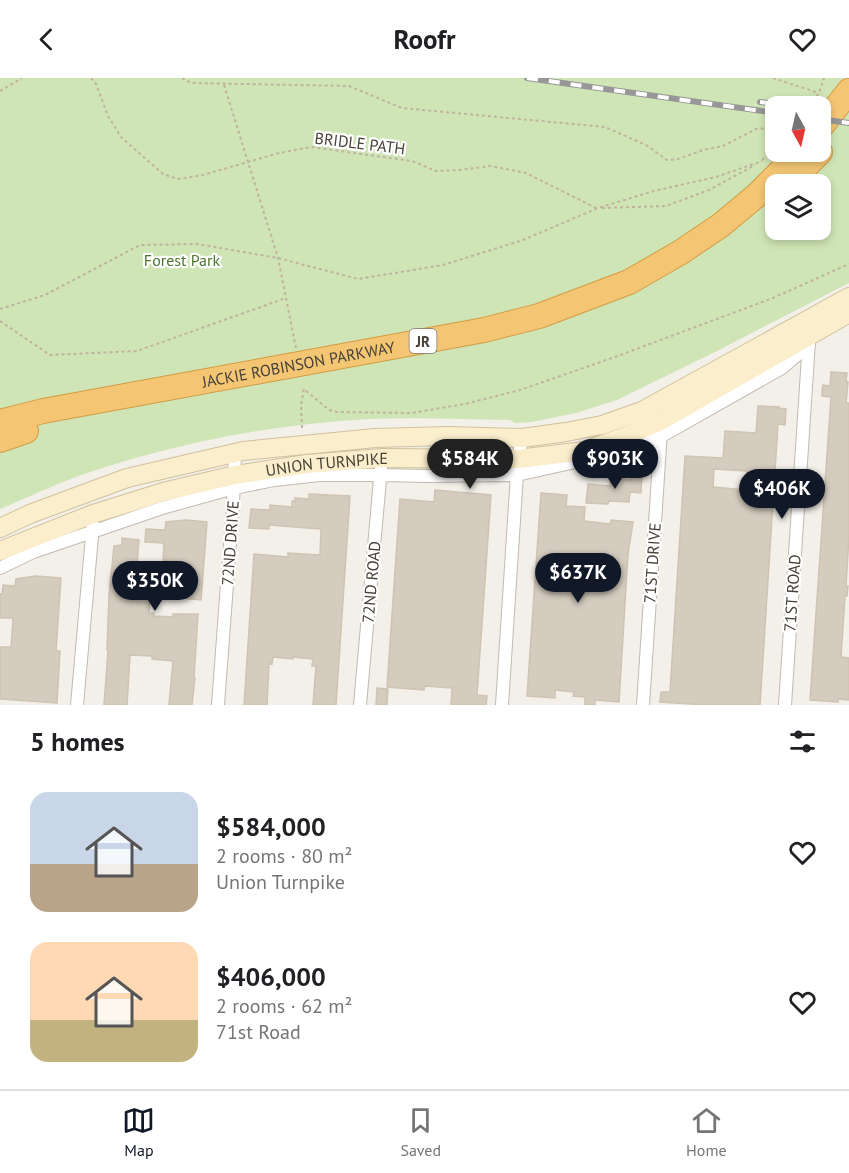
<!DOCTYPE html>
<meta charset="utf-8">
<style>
body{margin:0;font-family:"PT Sans",sans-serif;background:#f2f2f2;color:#202124;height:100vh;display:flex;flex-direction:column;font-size:22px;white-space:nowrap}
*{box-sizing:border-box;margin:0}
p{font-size:20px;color:#757577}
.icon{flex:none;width:33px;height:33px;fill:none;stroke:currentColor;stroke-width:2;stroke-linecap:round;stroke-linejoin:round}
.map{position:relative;height:627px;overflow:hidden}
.sheet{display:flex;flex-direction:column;background:#fff;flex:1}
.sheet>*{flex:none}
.needle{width:39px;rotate:172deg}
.tools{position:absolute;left:765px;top:18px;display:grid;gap:12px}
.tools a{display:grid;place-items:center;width:66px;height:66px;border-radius:12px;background:#fff;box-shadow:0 3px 9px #0003;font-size:30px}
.price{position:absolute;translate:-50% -51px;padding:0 14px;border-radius:21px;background:#111827;color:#fff;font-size:20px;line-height:39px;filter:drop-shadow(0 2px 3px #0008)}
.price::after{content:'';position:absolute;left:50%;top:36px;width:18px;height:14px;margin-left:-9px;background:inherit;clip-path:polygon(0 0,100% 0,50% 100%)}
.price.selected{background:#222;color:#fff}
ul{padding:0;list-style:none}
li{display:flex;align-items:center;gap:18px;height:150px;padding:0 30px}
li span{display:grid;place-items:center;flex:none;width:168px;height:120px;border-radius:18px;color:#555}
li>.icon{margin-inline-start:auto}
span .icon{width:72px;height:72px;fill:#fffc;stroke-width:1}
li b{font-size:26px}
h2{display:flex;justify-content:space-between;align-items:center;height:72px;padding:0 30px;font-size:26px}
header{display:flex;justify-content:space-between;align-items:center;height:78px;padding:0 30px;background:#fff;font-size:27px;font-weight:800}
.tab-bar{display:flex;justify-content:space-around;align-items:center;height:84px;border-top:2px solid #e0e0e0;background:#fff;font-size:16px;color:#757577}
.tab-bar a{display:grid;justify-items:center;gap:3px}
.tab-bar .selected{color:#111827}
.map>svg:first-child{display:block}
.green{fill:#d0e5b5;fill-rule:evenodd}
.building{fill:#d4ccbf;stroke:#cfc3b3;stroke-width:1.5;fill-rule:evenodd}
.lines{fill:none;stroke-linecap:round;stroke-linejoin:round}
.minor-casing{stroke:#c1baaf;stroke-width:14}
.secondary-casing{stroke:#d0c19c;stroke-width:20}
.motorway-casing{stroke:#d29b44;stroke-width:26}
.path{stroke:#bfb39f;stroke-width:2;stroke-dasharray:3 3;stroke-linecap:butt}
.minor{stroke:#fff;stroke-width:12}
.secondary{stroke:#fbeecc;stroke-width:18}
.motorway{stroke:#f4c674;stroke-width:24}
.rail-casing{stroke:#979797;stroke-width:6}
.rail{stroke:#fff;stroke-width:4;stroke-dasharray:11;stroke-linecap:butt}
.labels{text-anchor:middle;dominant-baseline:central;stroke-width:4.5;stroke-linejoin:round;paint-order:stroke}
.shield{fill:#fff;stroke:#7e7a74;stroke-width:1.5}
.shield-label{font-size:15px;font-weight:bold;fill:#474138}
.street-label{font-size:16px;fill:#474138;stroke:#fff}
.park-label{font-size:16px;fill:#4b752f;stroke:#fff}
</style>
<header><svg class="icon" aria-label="back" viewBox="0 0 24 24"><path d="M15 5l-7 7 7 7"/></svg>Roofr<svg class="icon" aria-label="heart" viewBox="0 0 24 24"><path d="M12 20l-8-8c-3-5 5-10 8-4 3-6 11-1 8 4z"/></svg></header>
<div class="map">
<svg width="849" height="627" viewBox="0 0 849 627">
<rect width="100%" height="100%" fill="#f3f0e9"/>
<!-- green -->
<path class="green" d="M 0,0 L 849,0 L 849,205 L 715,274 L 617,322 L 576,335 L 532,344 L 515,345 L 510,342 C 463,341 416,339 369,341 C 273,346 175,365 84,396 C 56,406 28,419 0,431 ZM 776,28 L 820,28 L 820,74 L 776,74 ZM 776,106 L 820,106 L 820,152 L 776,152 Z"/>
<!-- building -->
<path class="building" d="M 831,294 L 847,295 L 846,303 L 848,304 L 846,325 L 849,325 L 849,458 L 846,508 L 848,508 L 847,518 L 845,518 L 841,579 L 849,580 L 849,622 L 838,621 L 838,624 L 810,622 L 831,319 L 822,318 L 822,313 L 823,307 L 830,308 Z
M 758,328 L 779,329 L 778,330 L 786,331 L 785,347 L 778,346 L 760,627 L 706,627 L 660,624 L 661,614 L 670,614 L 685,378 L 723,380 L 725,353 L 756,355 ZM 714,391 L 747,393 L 746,412 L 713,409 Z
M 632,395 L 642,395 L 641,415 L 630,414 L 629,424 L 609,423 L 608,426 L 586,425 L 588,406 L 610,408 L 611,400 L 631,402 Z
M 435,412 L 491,417 L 477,617 L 487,618 L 486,627 L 451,627 L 452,610 L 425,608 L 424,612 L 387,609 L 400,421 L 434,424 Z
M 541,415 L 567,417 L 566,428 L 585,429 L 584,443 L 610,446 L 611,442 L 633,444 L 628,476 L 619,624 L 595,622 L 595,627 L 585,627 L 585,619 L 573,618 L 574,614 L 555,612 L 555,620 L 527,618 Z
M 309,416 L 350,418 L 336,627 L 313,627 L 316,588 L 312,588 L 313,581 L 293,579 L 293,581 L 273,579 L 272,586 L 269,585 L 267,627 L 244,627 L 254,476 L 288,479 L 288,475 L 320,477 L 321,451 L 269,447 L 269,451 L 249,450 L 251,431 L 270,432 L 270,427 L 292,429 L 292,423 L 295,423 L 295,420 L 309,421 Z
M 186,442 L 207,444 L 201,522 L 150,517 L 149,535 L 154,535 L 154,538 L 173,539 L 173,536 L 198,536 L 194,600 L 195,600 L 192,627 L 169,627 L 173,583 L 152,581 L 152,578 L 130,577 L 127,627 L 104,627 L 108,572 L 107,572 L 109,517 L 114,468 L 122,467 L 122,460 L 139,462 L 136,498 L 152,499 L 151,506 L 180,509 L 182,484 L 163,482 L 164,465 L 145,464 L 146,451 L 165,452 L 166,444 Z
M 36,498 L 61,500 L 56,573 L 60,573 L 57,625 L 0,621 L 0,569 L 11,569 L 13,540 L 0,540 L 0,516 L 2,516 L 3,507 L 15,508 L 16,501 Z
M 377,610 L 388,611 L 387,627 L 376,627 Z"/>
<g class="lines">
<defs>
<path id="minor" d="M 0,490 L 33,474 L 162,430 L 234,410 L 274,402 L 320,397 L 381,397 L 426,398 L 517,397 L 602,378 L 660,359 L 782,290 L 809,267
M 77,627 L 93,447
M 218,627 L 233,426 L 235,375
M 360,627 L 381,390
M 502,627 L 518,381 L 522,360
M 643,627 L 661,353
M 785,627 L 809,263"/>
<g id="secondary">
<path d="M 0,450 L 30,436 L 127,400 L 243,373 L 375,360 L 448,358 L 522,360 L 566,354 L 602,347 L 642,333 L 849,219"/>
<path id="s1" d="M 0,473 L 93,436 L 163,414 L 235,397 L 307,386 L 382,380 L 518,381 L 584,373 L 626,358 L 661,343 L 849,235"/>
</g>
<g id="motorway">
<path d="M 820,50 L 849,13"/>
<path d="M 793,101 L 820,74"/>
<path id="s2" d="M 0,344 L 43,333 L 484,252 L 539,238 L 629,204 L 681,174 L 721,147 L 757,117 L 800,74"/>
<path d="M 0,362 L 26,353"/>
</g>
</defs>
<!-- minor casing -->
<use href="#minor" class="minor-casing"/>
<!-- secondary casing -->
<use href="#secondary" class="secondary-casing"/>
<!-- motorway casing -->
<use href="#motorway" class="motorway-casing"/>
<!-- path -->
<path class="path" d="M 91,0 L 96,6 L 108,38 L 121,59 L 163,96 L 178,101 L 203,97 L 279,75 L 311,69 L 412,83 L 436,93 L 459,92 L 491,88 L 526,95 L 596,130
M 182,0 L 191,5 L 349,8 L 402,30 L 605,49 L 646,67 L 667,82 L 678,81 L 703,72 L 723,68 L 756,51 L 776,50
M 773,0 L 819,15
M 224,7 L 278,180 L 296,270
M 0,13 L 22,0
M 809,28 L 819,15 L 824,0
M 762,82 L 776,68
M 602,130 L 666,128 L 709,112 L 755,87
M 0,231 L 45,217 L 140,167 L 197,166 L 278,180 L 358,201 L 443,187 L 523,162 L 598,130 L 654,113 L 716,99 L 762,83
M 0,243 L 50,277 L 137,273 L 286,220
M 302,350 L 301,327 L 304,311 L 329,332 L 337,334 L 411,335 L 465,326 L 520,312 L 615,279 L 773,220 L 849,186"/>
<!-- minor -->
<use href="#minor" class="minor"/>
<!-- secondary -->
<use href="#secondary" class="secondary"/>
<!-- motorway -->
<use href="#motorway" class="motorway"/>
<defs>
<path id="rail" d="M 527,0 L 776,35
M 760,24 L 792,28
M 820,41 L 849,45"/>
</defs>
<!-- rail casing -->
<use href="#rail" class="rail-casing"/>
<!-- rail -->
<use href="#rail" class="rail"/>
</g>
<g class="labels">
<!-- shield labels -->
<rect class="shield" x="409.5" y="251" width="27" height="24" rx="4.5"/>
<g class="shield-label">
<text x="423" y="263">JR</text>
</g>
<!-- street labels -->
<g class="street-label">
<text transform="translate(360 65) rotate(7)">BRIDLE PATH</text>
<text stroke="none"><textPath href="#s2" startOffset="304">JACKIE ROBINSON PARKWAY</textPath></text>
<text stroke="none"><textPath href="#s1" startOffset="340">UNION TURNPIKE</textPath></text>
<text transform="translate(230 465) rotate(-86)">72ND DRIVE</text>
<text transform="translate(652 485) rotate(-86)">71ST DRIVE</text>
<text transform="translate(371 504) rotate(-85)">72ND ROAD</text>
<text transform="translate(792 515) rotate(-86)">71ST ROAD</text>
</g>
<!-- park labels -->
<g class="park-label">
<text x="182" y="182">Forest Park</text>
</g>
</g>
</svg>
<div class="tools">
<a><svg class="needle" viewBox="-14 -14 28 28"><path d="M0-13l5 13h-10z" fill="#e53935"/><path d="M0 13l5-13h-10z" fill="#757577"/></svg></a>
<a><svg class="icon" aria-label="layers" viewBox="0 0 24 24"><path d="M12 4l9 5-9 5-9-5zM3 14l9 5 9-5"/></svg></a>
</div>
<b class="price selected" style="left:470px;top:412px">$584K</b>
<b class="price" style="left:615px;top:412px">$903K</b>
<b class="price" style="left:782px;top:442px">$406K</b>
<b class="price" style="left:578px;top:526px">$637K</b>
<b class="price" style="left:155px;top:534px">$350K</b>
</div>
<section class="sheet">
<h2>5 homes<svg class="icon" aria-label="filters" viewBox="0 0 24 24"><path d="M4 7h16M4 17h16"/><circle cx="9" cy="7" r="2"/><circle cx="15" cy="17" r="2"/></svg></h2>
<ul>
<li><span style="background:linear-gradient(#c9d6e8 60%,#b9a48a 0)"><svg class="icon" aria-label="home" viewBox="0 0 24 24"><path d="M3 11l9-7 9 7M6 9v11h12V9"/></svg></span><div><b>$584,000</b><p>2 rooms · 80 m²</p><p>Union Turnpike</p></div><svg class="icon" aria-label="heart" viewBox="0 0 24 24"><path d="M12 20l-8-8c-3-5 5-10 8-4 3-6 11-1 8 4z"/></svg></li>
<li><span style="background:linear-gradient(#ffd9b3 65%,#c2b280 0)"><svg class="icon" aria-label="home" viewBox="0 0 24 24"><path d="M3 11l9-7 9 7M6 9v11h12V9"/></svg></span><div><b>$406,000</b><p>2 rooms · 62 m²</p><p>71st Road</p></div><svg class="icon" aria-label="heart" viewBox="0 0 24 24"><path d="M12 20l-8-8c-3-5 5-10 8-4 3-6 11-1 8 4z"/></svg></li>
</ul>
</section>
<nav class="tab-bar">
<a class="selected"><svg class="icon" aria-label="map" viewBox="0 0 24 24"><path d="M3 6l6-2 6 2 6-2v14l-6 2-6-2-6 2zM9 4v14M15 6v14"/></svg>Map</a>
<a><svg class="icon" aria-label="saved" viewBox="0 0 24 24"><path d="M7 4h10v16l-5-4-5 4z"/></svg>Saved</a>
<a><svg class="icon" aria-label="home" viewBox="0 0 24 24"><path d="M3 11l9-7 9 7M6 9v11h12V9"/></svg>Home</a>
</nav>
